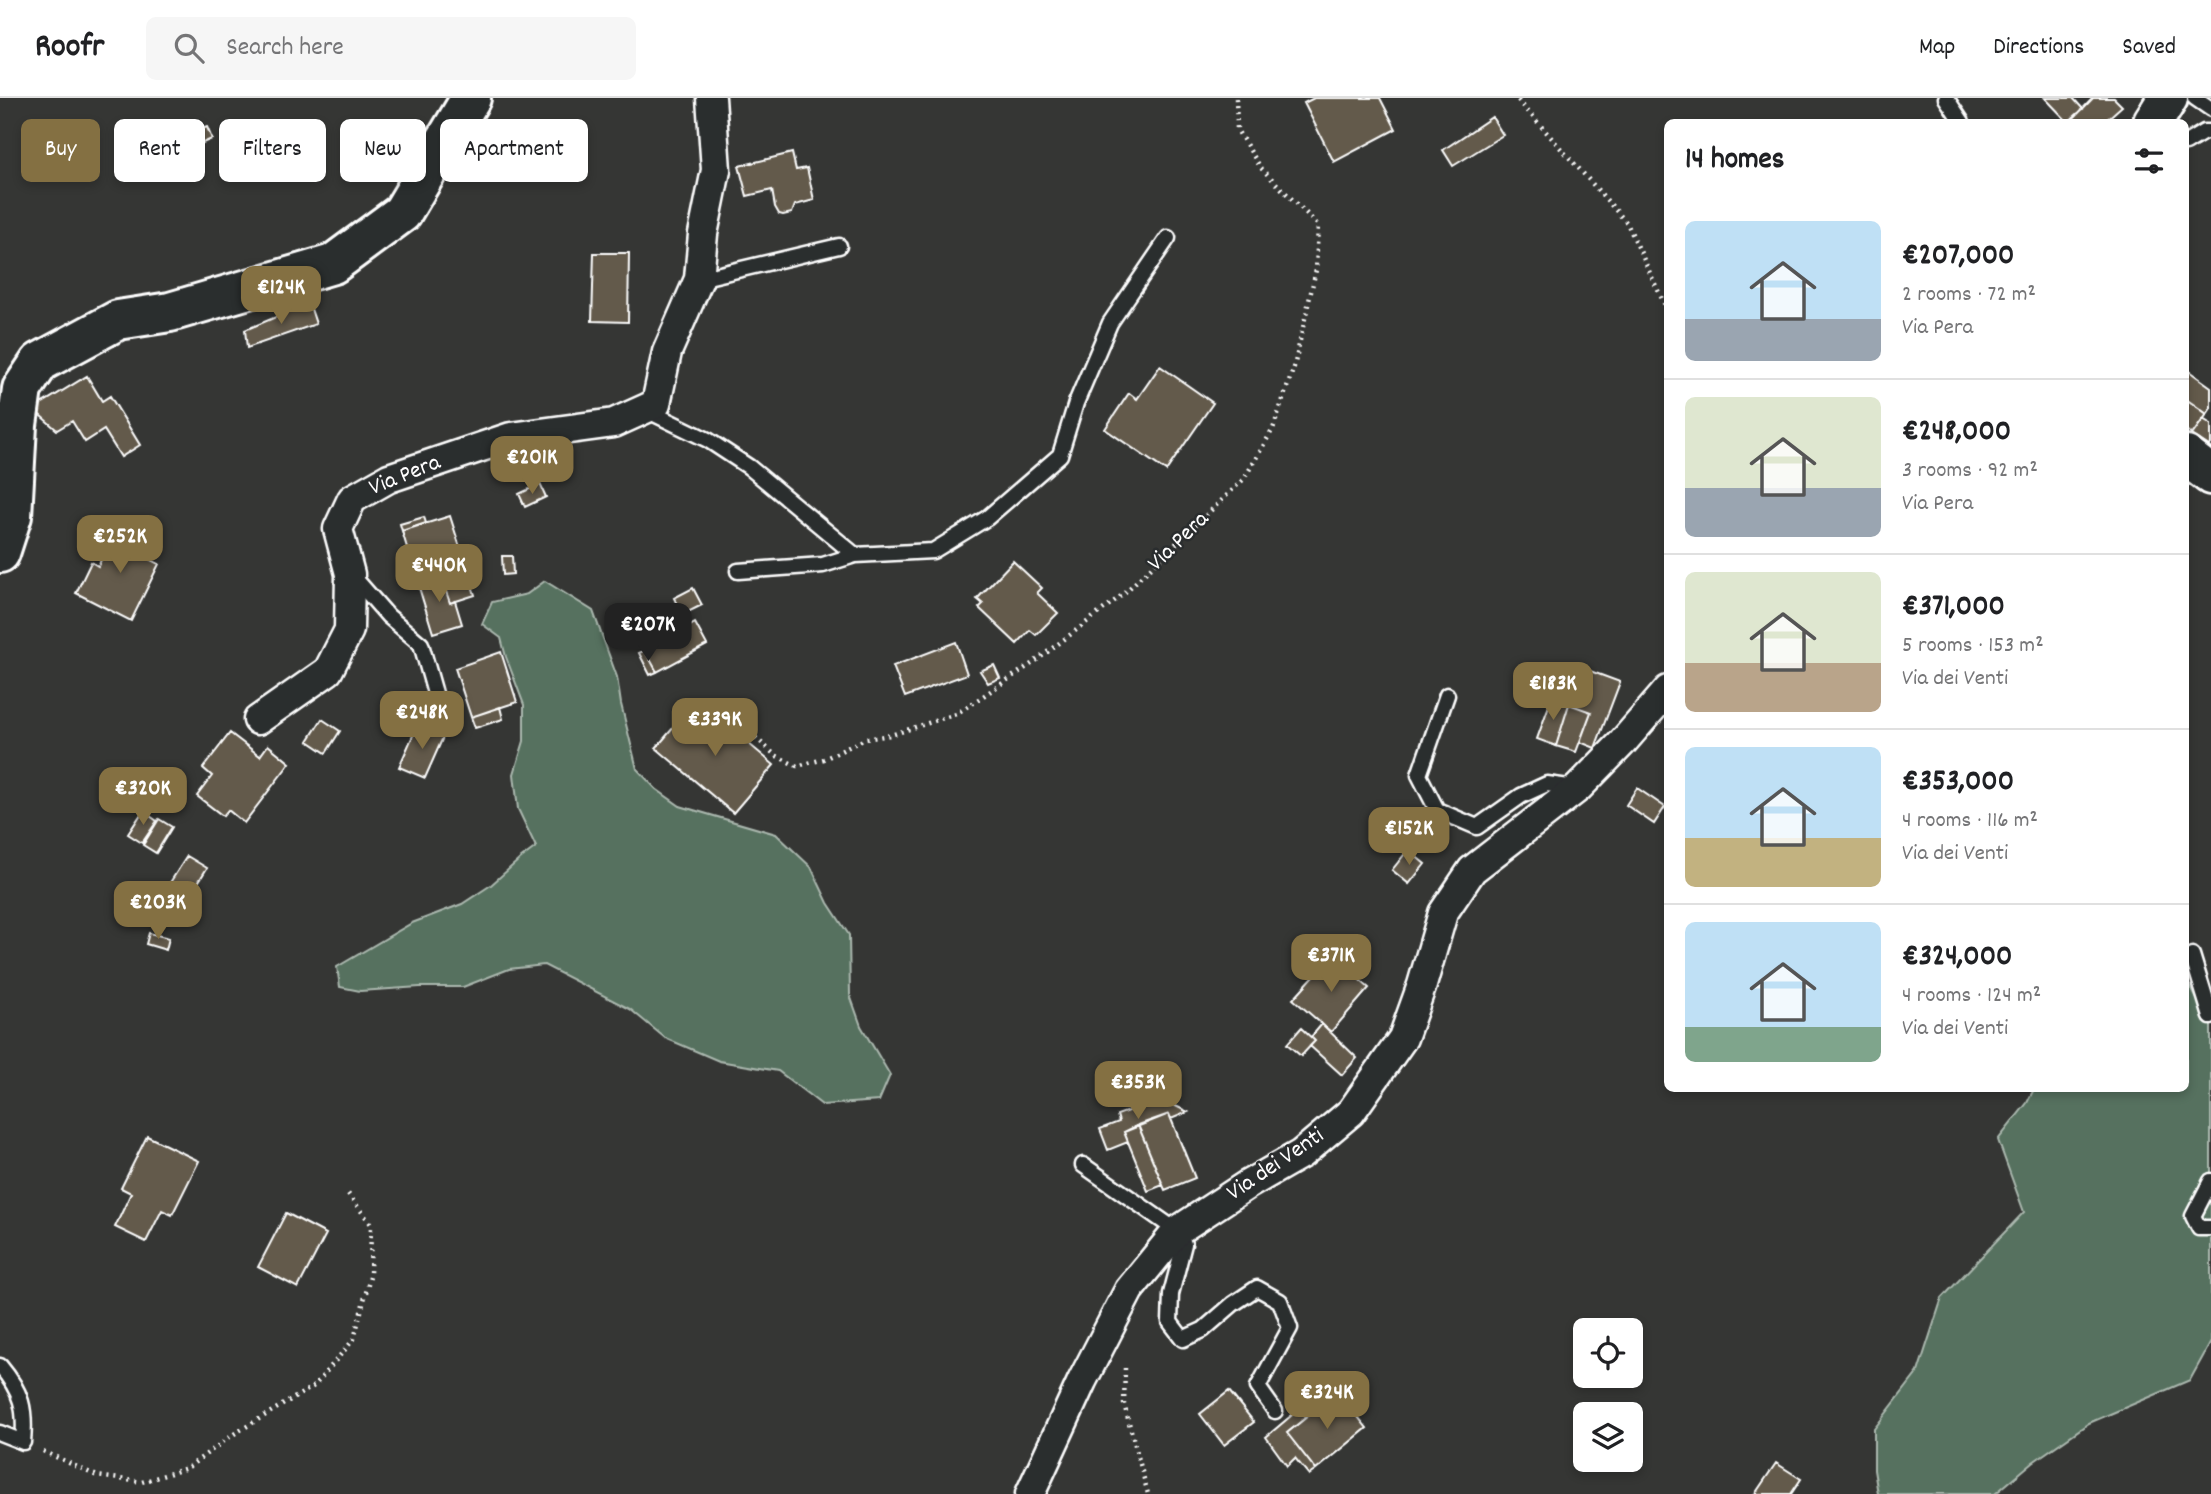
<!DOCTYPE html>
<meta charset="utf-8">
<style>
body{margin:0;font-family:Dekko,sans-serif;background:#f6f6f6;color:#202124;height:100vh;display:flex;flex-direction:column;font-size:26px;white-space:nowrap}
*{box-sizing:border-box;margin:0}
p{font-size:23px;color:#757577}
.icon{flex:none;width:38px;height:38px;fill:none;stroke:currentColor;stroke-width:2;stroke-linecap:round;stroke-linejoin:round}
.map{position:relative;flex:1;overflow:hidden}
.sheet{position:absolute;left:1664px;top:21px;width:525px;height:973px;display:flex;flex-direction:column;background:#fff;border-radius:10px;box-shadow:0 4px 10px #0003}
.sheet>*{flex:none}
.top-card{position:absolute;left:21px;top:21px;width:665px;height:63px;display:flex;gap:14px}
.buttons{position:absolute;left:1573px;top:1220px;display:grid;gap:14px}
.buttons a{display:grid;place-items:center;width:70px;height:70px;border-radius:10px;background:#fff;box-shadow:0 4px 10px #0003;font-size:35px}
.price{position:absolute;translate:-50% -60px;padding:0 16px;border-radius:14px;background:#847042;color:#fff;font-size:23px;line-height:46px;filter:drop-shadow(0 2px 4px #0008)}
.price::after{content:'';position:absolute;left:50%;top:42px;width:21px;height:16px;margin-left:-10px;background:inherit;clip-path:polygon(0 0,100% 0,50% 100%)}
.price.on{background:#222;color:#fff}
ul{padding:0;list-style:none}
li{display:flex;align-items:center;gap:21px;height:175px;padding:0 21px}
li+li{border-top:2px solid #e0e0e0}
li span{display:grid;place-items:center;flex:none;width:196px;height:140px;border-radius:10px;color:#555}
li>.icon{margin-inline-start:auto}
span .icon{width:84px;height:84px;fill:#fffc;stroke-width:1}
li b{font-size:30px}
h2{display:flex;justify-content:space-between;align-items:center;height:84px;padding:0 21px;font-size:30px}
.pill{padding:0 24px;border-radius:10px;background:#fff;box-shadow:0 4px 10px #0003;font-size:24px;line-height:63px}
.pill.on{background:#847042;color:#fff}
header{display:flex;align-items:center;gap:42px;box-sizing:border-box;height:98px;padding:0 35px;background:#fff;border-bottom:2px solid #e0e0e0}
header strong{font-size:33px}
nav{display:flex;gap:38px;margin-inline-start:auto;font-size:24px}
.search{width:490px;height:63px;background:#f6f6f6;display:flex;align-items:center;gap:18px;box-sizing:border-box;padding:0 24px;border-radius:10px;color:#757577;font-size:26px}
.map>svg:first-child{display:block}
.green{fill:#57715f;stroke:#abb8af;stroke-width:2}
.building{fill:#635a4b;stroke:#fff;stroke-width:2}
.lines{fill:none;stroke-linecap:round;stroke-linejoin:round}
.lane-casing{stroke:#fff;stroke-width:19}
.street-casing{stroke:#fff;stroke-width:33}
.secondary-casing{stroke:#fff;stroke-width:44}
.path{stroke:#fff;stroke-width:4.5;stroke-dasharray:2 5;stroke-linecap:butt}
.lane{stroke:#2a2d2e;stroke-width:14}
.street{stroke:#2a2d2e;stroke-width:28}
.secondary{stroke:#2a2d2e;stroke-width:38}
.labels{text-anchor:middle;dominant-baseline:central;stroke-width:5;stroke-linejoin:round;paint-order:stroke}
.street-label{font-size:24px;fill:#fff;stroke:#2a2d2e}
</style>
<header>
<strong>Roofr</strong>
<div class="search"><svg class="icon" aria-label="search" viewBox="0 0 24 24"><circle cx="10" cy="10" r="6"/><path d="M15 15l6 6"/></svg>Search here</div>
<nav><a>Map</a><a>Directions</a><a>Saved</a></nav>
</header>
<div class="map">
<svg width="2211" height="1396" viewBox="0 0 2211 1396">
<rect width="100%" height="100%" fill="#353634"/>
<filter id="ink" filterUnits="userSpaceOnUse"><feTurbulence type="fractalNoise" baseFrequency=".0143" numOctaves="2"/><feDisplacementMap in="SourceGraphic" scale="14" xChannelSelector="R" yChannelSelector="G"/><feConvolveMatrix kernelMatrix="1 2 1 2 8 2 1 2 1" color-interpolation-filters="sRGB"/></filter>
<g filter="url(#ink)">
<!-- green -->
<path class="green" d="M 545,483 L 593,513 L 617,579 L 621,606 L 637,671 L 656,691 L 680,708 L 776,736 L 811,769 L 828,805 L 849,837 L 850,897 L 861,928 L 890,977 L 879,1003 L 822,1007 L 778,973 L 719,963 L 665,940 L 630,911 L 544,867 L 509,871 L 463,889 L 420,889 L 360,893 L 340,889 L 337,869 L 412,825 L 462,806 L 491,787 L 520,761 L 536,749 L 518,711 L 514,676 L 524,643 L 524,607 L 506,559 L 501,540 L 482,526 L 492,504 L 527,496 Z
M 2186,872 L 2189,886 L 2211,928 L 2211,1244 L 2190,1282 L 2089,1325 L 2033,1364 L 1995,1396 L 1878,1396 L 1874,1372 L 1874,1331 L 1918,1274 L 1942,1200 L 2024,1114 L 1998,1042 L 2027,1005 L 2034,991 L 2186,990 Z"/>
<!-- building -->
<path class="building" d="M 1314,0 L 1380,0 L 1396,31 L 1334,64 L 1304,5 Z
M 2045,0 L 2073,0 L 2083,11 L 2068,24 Z
M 2093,0 L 2114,0 L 2122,8 L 2104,24 L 2070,24 Z
M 1492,19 L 1503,37 L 1453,68 L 1443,52 Z
M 207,29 L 212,41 L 191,50 L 185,38 Z
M 792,55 L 796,72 L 807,70 L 814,102 L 795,107 L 792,115 L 783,117 L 779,116 L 775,109 L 772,92 L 747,98 L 739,68 Z
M 594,155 L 629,155 L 628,224 L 592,223 Z
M 309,205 L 316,226 L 247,250 L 245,232 Z
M 1160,268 L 1213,305 L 1166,373 L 1105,331 L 1129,295 L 1137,301 Z
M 2186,271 L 2211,289 L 2211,310 L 2207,316 L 2186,301 Z
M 87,278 L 102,303 L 110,298 L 140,347 L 121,359 L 104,332 L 85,344 L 72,323 L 57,332 L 33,311 Z
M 2186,301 L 2207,316 L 2192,337 L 2186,332 Z
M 2203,321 L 2211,326 L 2211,346 L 2209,348 L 2192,337 Z
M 540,386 L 546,399 L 525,409 L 519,396 Z
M 450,418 L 466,468 L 417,483 L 402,433 Z
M 424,419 L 426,425 L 402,433 L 400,426 Z
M 118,427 L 149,442 L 141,457 L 159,466 L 131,523 L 76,495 L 91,464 L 98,468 Z
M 502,458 L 512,458 L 513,476 L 503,477 Z
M 1013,463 L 1042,490 L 1037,495 L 1058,515 L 1036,537 L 1030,532 L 1017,546 L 979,510 L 983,506 L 977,501 Z
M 466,468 L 475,497 L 450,505 L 440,476 Z
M 440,476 L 450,505 L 455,503 L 462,526 L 433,535 L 417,483 Z
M 693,490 L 702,507 L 682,517 L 674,500 Z
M 695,525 L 707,547 L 657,574 L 645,552 Z
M 956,544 L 967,576 L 905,599 L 893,568 Z
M 645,552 L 657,574 L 650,577 L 639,555 Z
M 501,554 L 517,604 L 471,619 L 455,570 Z
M 994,567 L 1000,580 L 988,585 L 980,573 Z
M 1556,567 L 1579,576 L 1582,570 L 1620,584 L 1595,650 L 1580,644 L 1591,614 L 1544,597 Z
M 1552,599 L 1569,606 L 1556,648 L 1537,641 Z
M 1569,606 L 1591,614 L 1576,654 L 1556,648 Z
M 692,608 L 710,624 L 716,618 L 774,667 L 733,715 L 656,650 Z
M 500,609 L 503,621 L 475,630 L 471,619 Z
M 322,621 L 340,633 L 326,655 L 308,643 Z
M 418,626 L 444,637 L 425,680 L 399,669 Z
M 230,635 L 260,658 L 268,647 L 290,665 L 244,725 L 228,712 L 223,718 L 197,698 L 212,678 L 203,670 Z
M 1637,690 L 1665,709 L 1654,726 L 1626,707 Z
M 143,713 L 157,723 L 142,745 L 128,736 Z
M 159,721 L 172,729 L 156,755 L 143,747 Z
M 1408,752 L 1425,766 L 1409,786 L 1392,772 Z
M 187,758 L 207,770 L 184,807 L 164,794 Z
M 149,835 L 169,840 L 166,852 L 146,846 Z
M 1332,858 L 1369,890 L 1331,934 L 1293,901 Z
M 1322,926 L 1357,960 L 1342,977 L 1310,948 L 1315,943 L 1311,939 Z
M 1301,930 L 1315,943 L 1301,958 L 1287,946 Z
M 1161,1001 L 1188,1014 L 1171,1021 L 1169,1016 L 1124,1034 L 1128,1044 L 1108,1052 L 1100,1031 L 1119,1024 L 1117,1017 Z
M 1169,1016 L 1195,1080 L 1165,1092 L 1138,1027 Z
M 1138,1027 L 1163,1087 L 1148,1093 L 1124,1034 Z
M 147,1038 L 199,1063 L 172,1117 L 162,1112 L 146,1144 L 115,1129 L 131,1095 L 121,1090 Z
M 286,1115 L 326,1136 L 298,1190 L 258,1169 Z
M 1336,1280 L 1343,1289 L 1287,1335 L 1316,1372 L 1309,1377 L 1295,1360 L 1287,1368 L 1266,1339 Z
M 1229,1293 L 1254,1324 L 1224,1347 L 1200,1316 Z
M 1338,1294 L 1367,1330 L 1316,1372 L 1287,1335 Z
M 1776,1365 L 1801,1381 L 1791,1396 L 1755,1396 Z"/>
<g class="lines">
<defs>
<path id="lane" d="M 1946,0 L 1962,24
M 2195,0 L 2211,11
M 2186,45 L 2204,34 L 2211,34
M 699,181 L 839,148
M 646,312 L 708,342 L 749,369 L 855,457 L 933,453 L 987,420 L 1060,357 L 1076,305 L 1110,225 L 1168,140
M 738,473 L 823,467 L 855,457
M 353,478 L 388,518 L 421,546 L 442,620
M 1447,597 L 1419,677 L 1437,712 L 1477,729 L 1521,698 L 1547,686 L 1576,690
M 2192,857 L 2211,919
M 1083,1067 L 1177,1133 L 1184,1146 L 1171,1196 L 1170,1224 L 1183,1241 L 1203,1232 L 1233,1206 L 1257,1190 L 1280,1203 L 1290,1230 L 1258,1289 L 1275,1313
M 2211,1083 L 2193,1118 L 2199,1130 L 2211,1130
M 0,1268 C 22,1294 26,1311 23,1344
M 0,1335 L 23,1344"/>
<path id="street" d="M 258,622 L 328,573 L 349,532 L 350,476 L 338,431 L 352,401 L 389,380 L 511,339 L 614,325 L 656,306 L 667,254 L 699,181 L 703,136 L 716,72 L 711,0
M 1030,1396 L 1082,1283 L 1129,1192 L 1177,1133 L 1247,1087 L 1301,1056 L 1351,1014 L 1403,940 L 1422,887 L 1443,815 L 1472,772 L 1578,690 L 1622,645 L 1668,592"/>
<path id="secondary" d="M 2153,24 L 2168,0
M 2186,358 L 2211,377
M 0,455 L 12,418 L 17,327 L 22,291 L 40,264 L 118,222 L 170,214 L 333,166 L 402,115 L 471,0"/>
</defs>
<!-- lane casing -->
<use href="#lane" class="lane-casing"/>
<!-- street casing -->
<use href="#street" class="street-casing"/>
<!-- secondary casing -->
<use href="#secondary" class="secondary-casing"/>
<!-- path -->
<path class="path" d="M 1518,2 L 1627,125 L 1668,214
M 745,630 L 775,657 L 797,668 L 824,661 L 865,641 L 891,637 L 956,616 L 1033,565 L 1121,498 L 1244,381 L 1273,331 L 1294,269 L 1316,172 L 1318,127 L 1261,70 L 1237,32 L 1236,0
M 1125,1270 L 1124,1306 L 1148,1396
M 43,1353 L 97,1378 L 142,1384 L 187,1370 L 234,1336 L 314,1288 L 354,1241 L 370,1179 L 371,1126 L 346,1093"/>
<!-- lane -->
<use href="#lane" class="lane"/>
<!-- street -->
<use href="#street" class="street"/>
<!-- secondary -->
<use href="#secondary" class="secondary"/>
</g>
</g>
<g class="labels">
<!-- street labels -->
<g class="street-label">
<text transform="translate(405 378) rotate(-22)">Via Pera</text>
<text transform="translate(1179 444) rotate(-44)">Via Pera</text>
<text transform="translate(1276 1067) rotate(-34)">Via dei Venti</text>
</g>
</g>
</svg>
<div class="buttons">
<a><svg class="icon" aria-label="locate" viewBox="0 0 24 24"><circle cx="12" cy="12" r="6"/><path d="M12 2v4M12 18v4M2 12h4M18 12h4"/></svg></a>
<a><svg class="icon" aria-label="layers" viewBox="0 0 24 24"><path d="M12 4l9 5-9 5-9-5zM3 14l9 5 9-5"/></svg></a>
</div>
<b class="price" style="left:281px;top:228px">€124K</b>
<b class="price" style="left:532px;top:398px">€201K</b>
<b class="price" style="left:120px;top:477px">€252K</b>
<b class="price" style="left:439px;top:506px">€440K</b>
<b class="price on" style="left:648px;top:565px">€207K</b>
<b class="price" style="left:1553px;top:624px">€183K</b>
<b class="price" style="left:422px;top:653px">€248K</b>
<b class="price" style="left:715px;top:660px">€339K</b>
<b class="price" style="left:143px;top:729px">€320K</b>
<b class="price" style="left:1409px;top:769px">€152K</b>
<b class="price" style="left:158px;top:843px">€203K</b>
<b class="price" style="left:1331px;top:896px">€371K</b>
<b class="price" style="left:1138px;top:1023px">€353K</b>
<b class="price" style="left:1327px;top:1333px">€324K</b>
<div class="top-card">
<a class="pill on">Buy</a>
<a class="pill">Rent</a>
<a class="pill">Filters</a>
<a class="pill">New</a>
<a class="pill">Apartment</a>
</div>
<section class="sheet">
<h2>14 homes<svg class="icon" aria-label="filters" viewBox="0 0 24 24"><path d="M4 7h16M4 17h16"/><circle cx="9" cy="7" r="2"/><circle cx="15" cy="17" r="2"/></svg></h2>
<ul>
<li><span style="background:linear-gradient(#bfe0f5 70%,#9aa5b1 0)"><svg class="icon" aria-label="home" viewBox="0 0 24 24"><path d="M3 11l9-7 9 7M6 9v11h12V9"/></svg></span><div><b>€207,000</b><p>2 rooms · 72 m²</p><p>Via Pera</p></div></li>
<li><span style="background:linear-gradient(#dfe7d0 65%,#9aa5b1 0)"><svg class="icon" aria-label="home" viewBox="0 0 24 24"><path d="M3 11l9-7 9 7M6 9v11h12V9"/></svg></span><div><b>€248,000</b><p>3 rooms · 92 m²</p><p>Via Pera</p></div></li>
<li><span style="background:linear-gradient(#dfe7d0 65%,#b9a48a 0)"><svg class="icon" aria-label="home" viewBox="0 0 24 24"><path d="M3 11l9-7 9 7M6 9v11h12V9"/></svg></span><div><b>€371,000</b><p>5 rooms · 153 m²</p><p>Via dei Venti</p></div></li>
<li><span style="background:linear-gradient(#bfe0f5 65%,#c2b280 0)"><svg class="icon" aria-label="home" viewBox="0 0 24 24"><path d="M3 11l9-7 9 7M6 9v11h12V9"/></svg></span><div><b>€353,000</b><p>4 rooms · 116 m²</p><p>Via dei Venti</p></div></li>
<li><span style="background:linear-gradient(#bfe0f5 75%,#7fa58c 0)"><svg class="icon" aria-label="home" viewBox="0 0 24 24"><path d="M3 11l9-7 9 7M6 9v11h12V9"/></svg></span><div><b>€324,000</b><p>4 rooms · 124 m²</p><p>Via dei Venti</p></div></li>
</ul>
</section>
</div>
